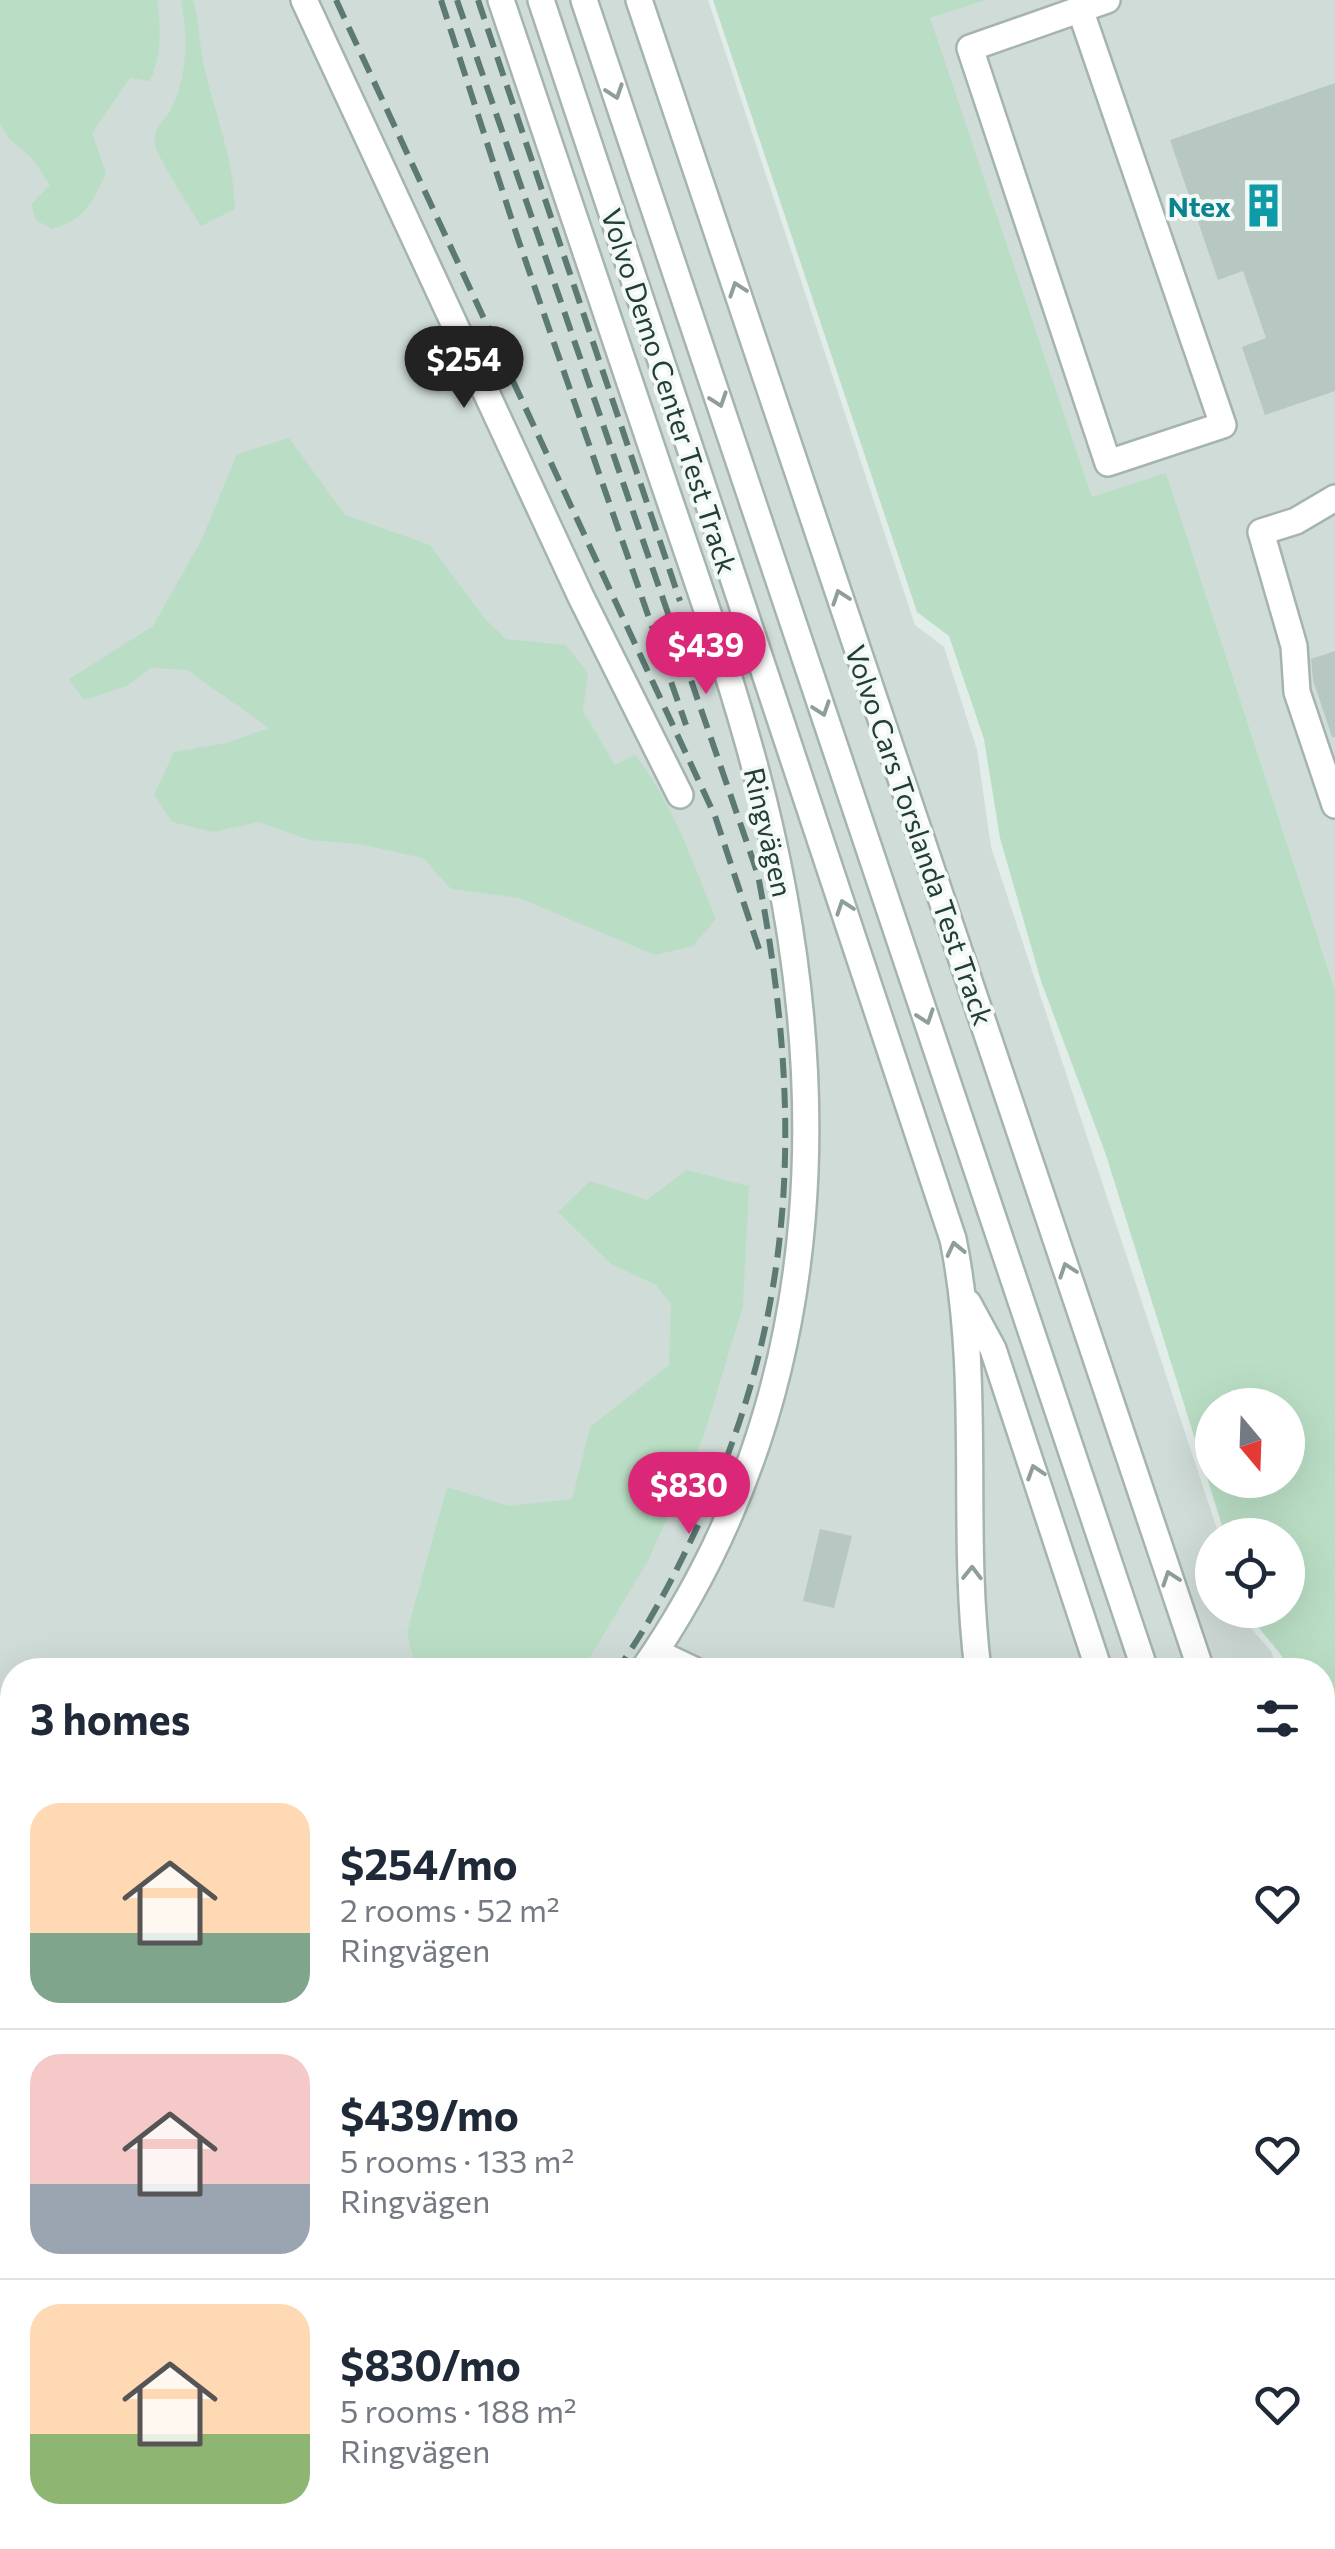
<!DOCTYPE html>
<meta charset="utf-8">
<style>
body{margin:0;font-family:Commissioner,sans-serif;background:#f6f6f7;color:#1f2937;height:100vh;display:flex;flex-direction:column;font-size:38px;white-space:nowrap}
*{box-sizing:border-box;margin:0}
p{font-size:32px;color:#747a83}
.icon{flex:none;width:55px;height:55px;fill:none;stroke:currentColor;stroke-width:2;stroke-linecap:round;stroke-linejoin:round}
.map{position:relative;flex:1;overflow:hidden}
.side{position:absolute;left:0px;top:1658px;width:1335px;height:892px;display:flex;flex-direction:column;background:#fff;border-radius:40px 40px 0 0;box-shadow:0 10px 40px #0002}
.side>*{flex:none}
.needle{width:65px;rotate:161deg}
.controls{position:absolute;left:1195px;top:1388px;display:grid;gap:20px}
.controls a{display:grid;place-items:center;width:110px;height:110px;border-radius:50%;background:#fff;box-shadow:0 10px 40px #0002;font-size:50px}
.price{position:absolute;translate:-50% -85px;padding:0 22px;border-radius:35px;background:#db2777;color:#fff;font-size:32px;line-height:65px;filter:drop-shadow(0 2px 5px #0008)}
.price::after{content:'';position:absolute;left:50%;top:60px;width:30px;height:22px;margin-left:-15px;background:inherit;clip-path:polygon(0 0,100% 0,50% 100%)}
.price.active{background:#222;color:#fff}
ul{padding:0;list-style:none}
li{display:flex;align-items:center;gap:30px;height:250px;padding:0 30px}
li+li{border-top:2px solid #e0e1e3}
li span{display:grid;place-items:center;flex:none;width:280px;height:200px;border-radius:30px;color:#555}
li>.icon{margin-inline-start:auto}
span .icon{width:120px;height:120px;fill:#fffc;stroke-width:1}
li b{font-size:42px}
h2{display:flex;justify-content:space-between;align-items:center;height:120px;padding:0 30px;font-size:42px}
.map>svg:first-child{display:block}
.built{fill:#d0dcd7}
.green{fill:#badec5;fill-rule:evenodd}
.building{fill:#b7c7c1}
.lines{fill:none;stroke-linecap:round;stroke-linejoin:round}
.minor-casing{stroke:#a5b4af;stroke-width:30}
.minor{stroke:#fff;stroke-width:25}
.rail{stroke:#5c7973;stroke-width:6;stroke-dasharray:20 10;stroke-linecap:butt}
.oneway{stroke:#909e9b}
.labels{text-anchor:middle;dominant-baseline:central;stroke-width:8;stroke-linejoin:round;paint-order:stroke}
.culture-label{font-size:28px;font-weight:bold;fill:#0d838f;stroke:#f3f9f6;text-anchor:end}
.street-label{font-size:28px;fill:#223e37;stroke:#f3f9f6}
</style>
<div class="map">
<svg width="1335" height="2549" viewBox="0 0 1335 2549">
<rect width="100%" height="100%" fill="#e2ece8"/>
<!-- built -->
<path class="built" d="M 0,0 L 708,0 L 915,625 L 944,647 L 977,750 L 991,847 L 1219,1535 L 1212,1535 L 1212,1610 L 1244,1610 L 1249,1626 L 1271,1651 L 1278,1670 L 12,1670 L 12,2538 L 1322,2538 L 1323,1847 L 1335,1883 L 1335,2549 L 0,2549 Z
M 987,0 L 1335,0 L 1335,990 L 1166,474 L 1092,498 L 929,18 Z"/>
<!-- green -->
<path class="green" d="M 0,0 L 157,0 C 161,29 162,54 150,81 L 130,78 L 92,133 L 106,173 C 93,202 84,221 52,229 L 36,220 L 31,204 L 50,185 L 31,157 L 9,139 L 0,124 Z
M 181,0 L 193,0 C 200,24 199,47 205,70 C 216,118 234,159 235,209 L 201,226 C 192,210 156,157 155,143 C 153,127 165,122 171,109 C 188,75 188,36 181,0 Z
M 713,0 L 987,0 L 930,18 L 1092,497 L 1166,473 L 1335,990 L 1335,1856 L 1323,1826 L 1322,1670 L 1288,1670 C 1281,1647 1257,1633 1249,1610 L 1288,1610 L 1288,1535 L 1225,1535 L 1106,1155 L 1041,981 L 1000,838 L 984,739 L 949,636 L 917,612 ZM 1212,1405 L 1288,1405 L 1288,1480 L 1212,1480 Z
M 289,438 L 345,515 L 430,545 L 485,619 L 506,639 L 566,645 L 588,673 L 583,711 L 615,765 L 635,755 C 673,803 693,863 716,919 L 693,946 L 655,955 L 519,898 L 451,889 L 423,858 L 359,844 L 309,840 L 259,822 L 213,832 L 172,822 L 154,795 L 174,752 L 226,743 L 269,728 L 187,670 L 151,668 L 127,686 L 84,700 L 69,679 L 153,626 L 202,539 L 237,454 Z
M 686,1170 L 749,1186 L 743,1306 L 704,1435 L 648,1561 L 582,1670 L 416,1670 L 407,1632 L 447,1487 L 509,1506 L 572,1499 L 590,1427 L 669,1365 L 671,1304 L 656,1285 L 611,1264 L 558,1212 L 590,1181 L 647,1200 Z
M 0,2207 L 12,2209 L 12,2538 L 202,2538 L 200,2549 L 0,2549 Z
M 432,2538 L 565,2538 L 569,2549 L 420,2549 Z"/>
<!-- building -->
<path class="building" d="M 1335,83 L 1335,391 L 1265,415 L 1242,347 L 1266,338 L 1243,271 L 1218,280 L 1170,140 Z
M 1335,651 L 1335,737 L 1332,737 L 1313,680 L 1311,659 Z
M 820,1529 L 852,1536 L 834,1608 L 803,1601 Z"/>
<g class="lines">
<defs>
<path id="minor" d="M 304,0 L 581,597 L 680,795
M 501,0 C 553,155 606,311 658,466 C 689,558 722,649 748,742 C 838,1059 837,1391 643,1670
M 541,0 L 953,1239 C 982,1381 960,1527 978,1670
M 584,0 L 1145,1670
M 639,0 L 1201,1670
M 1080,9 L 1223,425 L 1108,463 L 970,48 L 1107,0
M 1335,498 L 1296,521 L 1261,532 L 1294,646 L 1297,692 L 1335,805
M 968,1303 L 993,1349 L 1099,1670
M 656,1652 L 694,1670
M 1322,2030 L 1335,2067
M 0,2085 L 12,2083
M 0,2186 L 12,2189
M 1322,2197 L 1335,2234
M 0,2304 L 12,2308
M 0,2407 L 12,2411
M 0,2460 L 12,2468
M 631,2538 L 633,2549
M 776,2538 L 783,2549
M 1043,2538 L 1043,2549
M 110,2549 L 118,2538
M 334,2549 L 347,2538
M 810,2549 L 817,2538
M 1188,2549 L 1190,2538"/>
</defs>
<!-- minor casing -->
<use href="#minor" class="minor-casing"/>
<!-- minor -->
<use href="#minor" class="minor"/>
<!-- rail -->
<path class="rail" d="M 336,0 L 715,816 L 759,949
M 441,0 L 517,236 L 686,725
M 457,0 L 758,875 C 801,1100 800,1297 705,1510 C 680,1565 652,1621 617,1670
M 478,0 L 680,601
M 0,2063 L 12,2061"/>
</g>
<!-- one-way arrows -->
<defs><path id="oneway-chevron" d="M-2-3.5L2.5 0L-2 3.5" fill="none" stroke-width="1.6" stroke-linecap="round" stroke-linejoin="round" transform="scale(2.5)"/></defs>
<g class="oneway">
<use href="#oneway-chevron" transform="translate(615 92) rotate(71)"/>
<use href="#oneway-chevron" transform="translate(737 289) rotate(-109)"/>
<use href="#oneway-chevron" transform="translate(719 400) rotate(71)"/>
<use href="#oneway-chevron" transform="translate(840 597) rotate(-109)"/>
<use href="#oneway-chevron" transform="translate(822 709) rotate(71)"/>
<use href="#oneway-chevron" transform="translate(844 907) rotate(-109)"/>
<use href="#oneway-chevron" transform="translate(926 1017) rotate(71)"/>
<use href="#oneway-chevron" transform="translate(955 1249) rotate(-103)"/>
<use href="#oneway-chevron" transform="translate(1067 1270) rotate(-109)"/>
<use href="#oneway-chevron" transform="translate(1035 1472) rotate(-108)"/>
<use href="#oneway-chevron" transform="translate(972 1573) rotate(-89)"/>
<use href="#oneway-chevron" transform="translate(1170 1578) rotate(-109)"/>
</g>
<!-- icons -->
<defs>
<symbol id="building-bare" viewBox="-9 -9 18 18"><path d="M-4-6H4V6H1V3H-1V6H-4ZM-2.5-4.3h1.7v1.8h-1.7ZM.8-4.3h1.7v1.8H.8ZM-2.5-1h1.7V.8h-1.7ZM.8-1h1.7V.8H.8Z" fill="#0f9aa8" stroke="#f3f9f6" stroke-width="2.5" paint-order="stroke"/></symbol>
</defs>
<g fill-rule="evenodd">
<use href="#building-bare" x="1232" y="174" width="63" height="63"/>
</g>
<g class="labels">
<!-- culture labels -->
<g class="culture-label">
<text x="1231" y="206">Ntex</text>
</g>
<!-- street labels -->
<g class="street-label">
<text transform="translate(670 391) rotate(72)">Volvo Demo Center Test Track</text>
<text transform="translate(769 832) rotate(77)">Ringvägen</text>
<text transform="translate(920 835) rotate(71)">Volvo Cars Torslanda Test Track</text>
</g>
</g>
</svg>
<div class="controls">
<a><svg class="needle" viewBox="-14 -14 28 28"><path d="M0-13l5 13h-10z" fill="#e53935"/><path d="M0 13l5-13h-10z" fill="#747a83"/></svg></a>
<a><svg class="icon" aria-label="locate" viewBox="0 0 24 24"><circle cx="12" cy="12" r="6"/><path d="M12 2v4M12 18v4M2 12h4M18 12h4"/></svg></a>
</div>
<b class="price active" style="left:464px;top:411px">$254</b>
<b class="price" style="left:706px;top:697px">$439</b>
<b class="price" style="left:689px;top:1537px">$830</b>
<section class="side">
<h2>3 homes<svg class="icon" aria-label="filters" viewBox="0 0 24 24"><path d="M4 7h16M4 17h16"/><circle cx="9" cy="7" r="2"/><circle cx="15" cy="17" r="2"/></svg></h2>
<ul>
<li><span style="background:linear-gradient(#ffd9b3 65%,#7fa58c 0)"><svg class="icon" aria-label="home" viewBox="0 0 24 24"><path d="M3 11l9-7 9 7M6 9v11h12V9"/></svg></span><div><b>$254/mo</b><p>2 rooms · 52 m²</p><p>Ringvägen</p></div><svg class="icon" aria-label="heart" viewBox="0 0 24 24"><path d="M12 20l-8-8c-3-5 5-10 8-4 3-6 11-1 8 4z"/></svg></li>
<li><span style="background:linear-gradient(#f6c9c9 65%,#9aa5b1 0)"><svg class="icon" aria-label="home" viewBox="0 0 24 24"><path d="M3 11l9-7 9 7M6 9v11h12V9"/></svg></span><div><b>$439/mo</b><p>5 rooms · 133 m²</p><p>Ringvägen</p></div><svg class="icon" aria-label="heart" viewBox="0 0 24 24"><path d="M12 20l-8-8c-3-5 5-10 8-4 3-6 11-1 8 4z"/></svg></li>
<li><span style="background:linear-gradient(#ffd9b3 65%,#8fb573 0)"><svg class="icon" aria-label="home" viewBox="0 0 24 24"><path d="M3 11l9-7 9 7M6 9v11h12V9"/></svg></span><div><b>$830/mo</b><p>5 rooms · 188 m²</p><p>Ringvägen</p></div><svg class="icon" aria-label="heart" viewBox="0 0 24 24"><path d="M12 20l-8-8c-3-5 5-10 8-4 3-6 11-1 8 4z"/></svg></li>
</ul>
</section>
</div>
